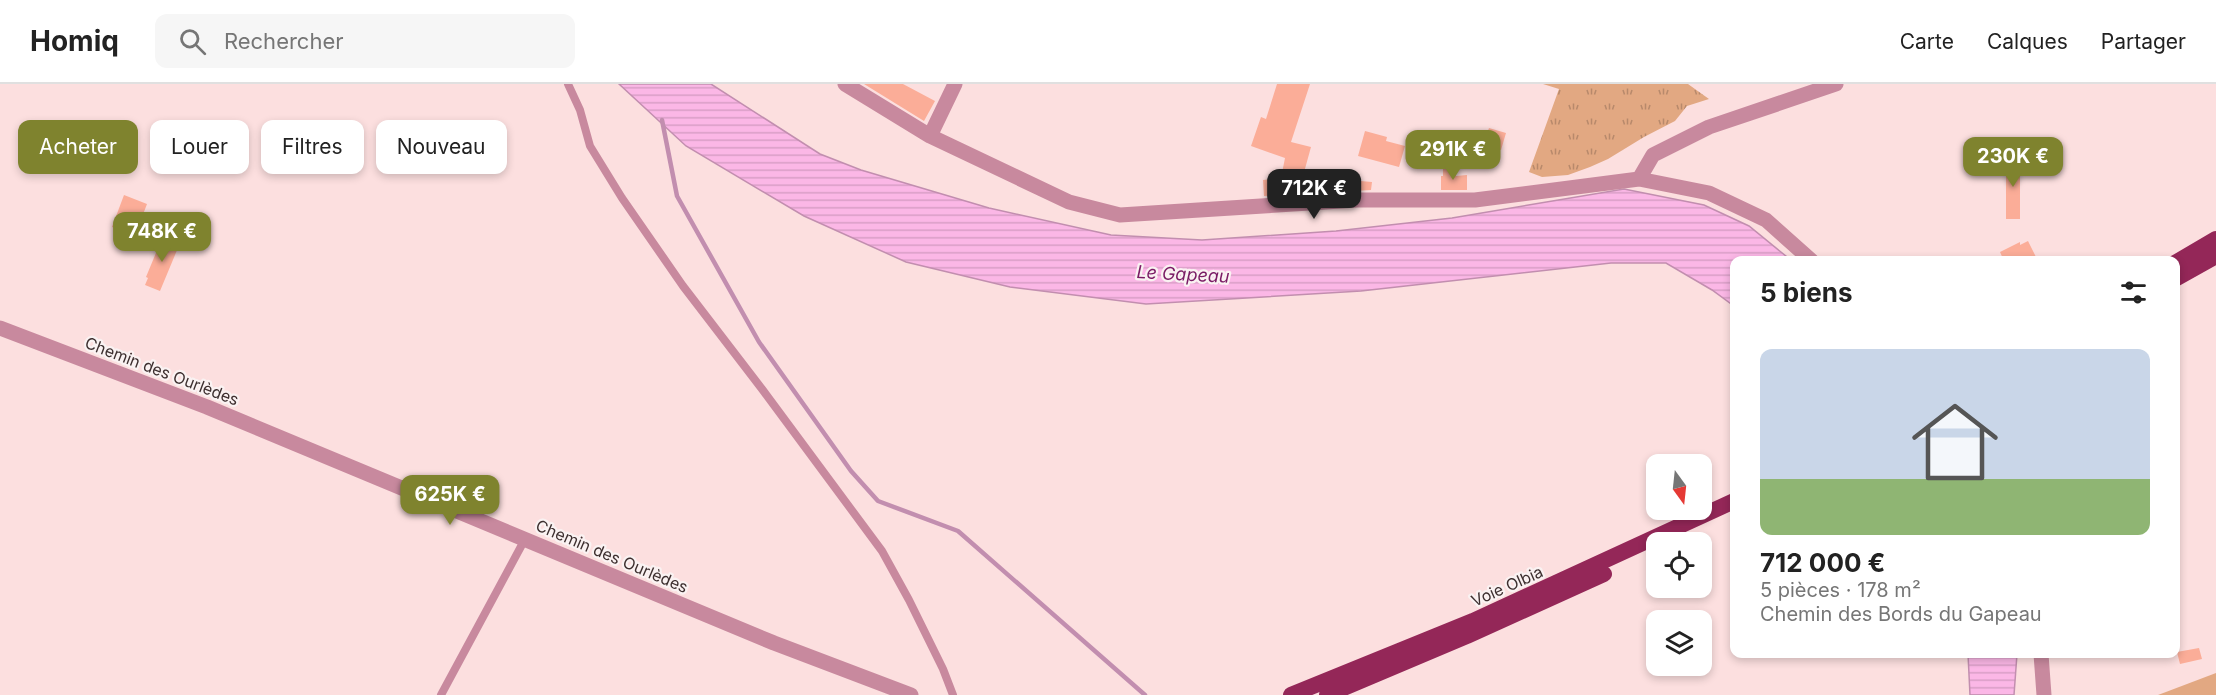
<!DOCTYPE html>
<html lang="fr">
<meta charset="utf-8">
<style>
body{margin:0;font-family:Inter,sans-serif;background:#f6f6f6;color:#222;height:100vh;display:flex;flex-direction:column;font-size:22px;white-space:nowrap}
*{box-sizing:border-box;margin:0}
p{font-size:20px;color:#767676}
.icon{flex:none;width:33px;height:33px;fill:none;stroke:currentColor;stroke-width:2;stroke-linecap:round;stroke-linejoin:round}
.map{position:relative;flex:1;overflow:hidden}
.side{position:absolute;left:1730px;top:172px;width:450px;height:402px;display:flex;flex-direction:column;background:#fff;border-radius:12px;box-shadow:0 3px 9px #0003}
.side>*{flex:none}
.guide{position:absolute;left:18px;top:36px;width:570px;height:54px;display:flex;gap:12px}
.needle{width:39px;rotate:165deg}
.tools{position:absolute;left:1646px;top:370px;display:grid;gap:12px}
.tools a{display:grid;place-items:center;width:66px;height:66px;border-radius:12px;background:#fff;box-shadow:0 3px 9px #0003;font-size:30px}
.price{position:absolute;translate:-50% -51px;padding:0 14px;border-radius:12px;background:#7f832e;color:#fff;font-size:20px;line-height:39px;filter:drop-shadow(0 2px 3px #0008)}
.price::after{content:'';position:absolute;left:50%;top:36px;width:18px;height:14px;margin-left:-9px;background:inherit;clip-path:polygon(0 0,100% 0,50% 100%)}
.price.selected{background:#222;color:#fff}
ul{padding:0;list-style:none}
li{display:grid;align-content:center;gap:12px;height:318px;padding:0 30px}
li+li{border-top:2px solid #e0e0e0}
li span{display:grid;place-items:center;height:186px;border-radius:12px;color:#555}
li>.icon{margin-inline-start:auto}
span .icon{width:108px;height:108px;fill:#fffc;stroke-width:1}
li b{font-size:26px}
h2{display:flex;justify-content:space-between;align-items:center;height:72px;padding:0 30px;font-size:26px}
.pill{padding:0 21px;border-radius:12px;background:#fff;box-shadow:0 3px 9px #0003;font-size:21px;line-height:54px}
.pill.selected{background:#7f832e;color:#fff}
header{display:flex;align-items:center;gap:36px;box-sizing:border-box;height:84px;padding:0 30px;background:#fff;border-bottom:2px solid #e0e0e0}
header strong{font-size:28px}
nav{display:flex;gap:33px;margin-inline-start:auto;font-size:21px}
.search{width:420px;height:54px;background:#f6f6f6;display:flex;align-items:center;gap:15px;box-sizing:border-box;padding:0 21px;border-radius:12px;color:#767676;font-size:22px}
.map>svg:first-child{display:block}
.grass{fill:url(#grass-tufts)}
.green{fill:#e2a882}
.water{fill:url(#water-rules);stroke:#c28eaf;stroke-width:1.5}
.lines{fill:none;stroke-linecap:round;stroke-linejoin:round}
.stream{stroke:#c28eaf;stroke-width:4.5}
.building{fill:#fbad98}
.service{stroke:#c8899e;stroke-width:8}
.minor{stroke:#c8899e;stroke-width:15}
.trunk{stroke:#942758;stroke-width:16}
.labels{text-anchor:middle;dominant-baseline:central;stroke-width:4.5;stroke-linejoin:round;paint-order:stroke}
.street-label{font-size:16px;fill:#3d2f2f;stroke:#faf2f2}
.water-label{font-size:18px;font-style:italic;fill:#7a1b65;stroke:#faf2f2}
</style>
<header>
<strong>Homiq</strong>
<div class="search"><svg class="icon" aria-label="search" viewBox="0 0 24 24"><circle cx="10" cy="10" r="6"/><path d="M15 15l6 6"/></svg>Rechercher</div>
<nav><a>Carte</a><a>Calques</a><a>Partager</a></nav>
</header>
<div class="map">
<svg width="2216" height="611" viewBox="0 0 2216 611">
<defs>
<pattern id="grass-tufts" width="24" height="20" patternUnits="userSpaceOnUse" patternTransform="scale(1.5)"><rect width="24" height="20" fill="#e2a882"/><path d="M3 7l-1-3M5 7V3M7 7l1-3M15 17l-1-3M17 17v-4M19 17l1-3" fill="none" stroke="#b8896b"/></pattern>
<pattern id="water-rules" width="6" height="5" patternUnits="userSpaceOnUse" patternTransform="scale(1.5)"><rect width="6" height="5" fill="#fbb7e6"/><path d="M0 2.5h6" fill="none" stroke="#d89ec6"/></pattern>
</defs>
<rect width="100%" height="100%" fill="#fcdfdf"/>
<!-- grass -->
<path class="grass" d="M 1543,0 L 1688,0 L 1709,15 L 1687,22 L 1675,37 L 1644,53 L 1608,75 L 1590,83 L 1568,91 L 1542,93 L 1529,88 L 1559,5 Z"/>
<!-- green -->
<path class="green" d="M 2216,589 L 2216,611 L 2158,611 Z"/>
<!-- water -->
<path class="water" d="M 619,0 L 711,0 L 820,70 L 861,86 L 989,124 L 1111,151 L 1202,156 L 1336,147 L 1452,134 L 1624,105 L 1704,121 L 1749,142 L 1792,177 L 1734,177 L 1734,222 L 1712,206 L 1666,179 L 1611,179 L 1361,207 L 1146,220 L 1010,203 L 906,178 L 804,132 L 686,62 Z
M 1968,570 L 2017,570 L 2014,611 L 1970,611 Z"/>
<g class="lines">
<!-- stream -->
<path class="stream" d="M 662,36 L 677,112 L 759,258 L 851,387 L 878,417 L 958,447 L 1145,611"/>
</g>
<!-- building -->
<path class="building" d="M 864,0 L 903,0 L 935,17 L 924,37 Z
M 1277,0 L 1310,0 L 1291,58 L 1311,63 L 1303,92 L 1372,98 L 1371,106 L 1264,112 L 1263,96 L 1281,94 L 1285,74 L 1251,62 L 1261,33 L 1266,35 Z
M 1489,44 L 1506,49 L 1501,66 L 1483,61 Z
M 1365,47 L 1387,53 L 1386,57 L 1405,62 L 1399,83 L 1358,72 Z
M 2020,73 L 2020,135 L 2006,135 L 2006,74 Z
M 1443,85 L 1456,85 L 1456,92 L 1467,91 L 1467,106 L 1441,106 L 1441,92 L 1443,92 Z
M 124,111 L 147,120 L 142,133 L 156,138 L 148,157 L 112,143 Z
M 163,152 L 180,159 L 160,207 L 145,201 L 148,194 L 146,193 Z
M 2028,157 L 2038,177 L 2004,177 L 2000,168 L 2020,158 L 2020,161 Z
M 2199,564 L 2202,575 L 2180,580 L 2177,568 Z"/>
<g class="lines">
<!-- service -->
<path class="service" d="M 568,0 L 580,26 L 590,62 L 622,114 L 683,202 L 762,305 L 882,467 L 909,516 L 943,585 L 953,611
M 441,611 L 525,455"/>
<!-- minor -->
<path class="minor" d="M 845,0 L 930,52 L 1069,118 L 1120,131 L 1357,116 L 1475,116 L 1639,95 L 1709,109 L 1766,136 L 1812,177
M 930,52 L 955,0
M 1639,95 L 1653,71 L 1709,43 L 1836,0
M 0,244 L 207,323 L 774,559 L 911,611
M 2041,570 L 2044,611"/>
<!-- trunk -->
<path class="trunk" d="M 2175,179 L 2216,155
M 2175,195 L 2216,172
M 1291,611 L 1473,537 L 1734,417
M 1327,611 L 1467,552 L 1604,490"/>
</g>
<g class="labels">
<!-- street labels -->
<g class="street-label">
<text transform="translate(162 287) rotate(21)">Chemin des Ourlèdes</text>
<text transform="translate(612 472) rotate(23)">Chemin des Ourlèdes</text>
<text transform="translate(1507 502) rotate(-24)">Voie Olbia</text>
</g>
<!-- water labels -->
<g class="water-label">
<text transform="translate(1183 190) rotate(3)">Le Gapeau</text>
</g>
</g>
</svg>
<div class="tools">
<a><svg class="needle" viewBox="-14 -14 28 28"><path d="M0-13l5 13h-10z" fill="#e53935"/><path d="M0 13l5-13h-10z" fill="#767676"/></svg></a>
<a><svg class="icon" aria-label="locate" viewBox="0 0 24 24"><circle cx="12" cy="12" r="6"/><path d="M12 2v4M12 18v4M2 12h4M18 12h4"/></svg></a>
<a><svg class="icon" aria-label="layers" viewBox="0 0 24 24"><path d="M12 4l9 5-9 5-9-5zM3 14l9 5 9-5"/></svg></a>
</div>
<b class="price" style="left:1453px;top:97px">291K €</b>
<b class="price" style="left:2013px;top:104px">230K €</b>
<b class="price selected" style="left:1314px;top:136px">712K €</b>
<b class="price" style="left:162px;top:179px">748K €</b>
<b class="price" style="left:450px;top:442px">625K €</b>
<div class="guide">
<a class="pill selected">Acheter</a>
<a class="pill">Louer</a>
<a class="pill">Filtres</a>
<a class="pill">Nouveau</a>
</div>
<section class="side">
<h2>5 biens<svg class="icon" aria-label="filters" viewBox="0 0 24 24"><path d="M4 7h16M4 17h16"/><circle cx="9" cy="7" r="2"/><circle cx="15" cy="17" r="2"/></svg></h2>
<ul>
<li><span style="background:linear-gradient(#c9d6e8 70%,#8fb573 0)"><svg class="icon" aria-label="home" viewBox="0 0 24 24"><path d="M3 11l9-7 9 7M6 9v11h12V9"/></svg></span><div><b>712 000 €</b><p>5 pièces · 178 m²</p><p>Chemin des Bords du Gapeau</p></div></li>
</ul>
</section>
</div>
